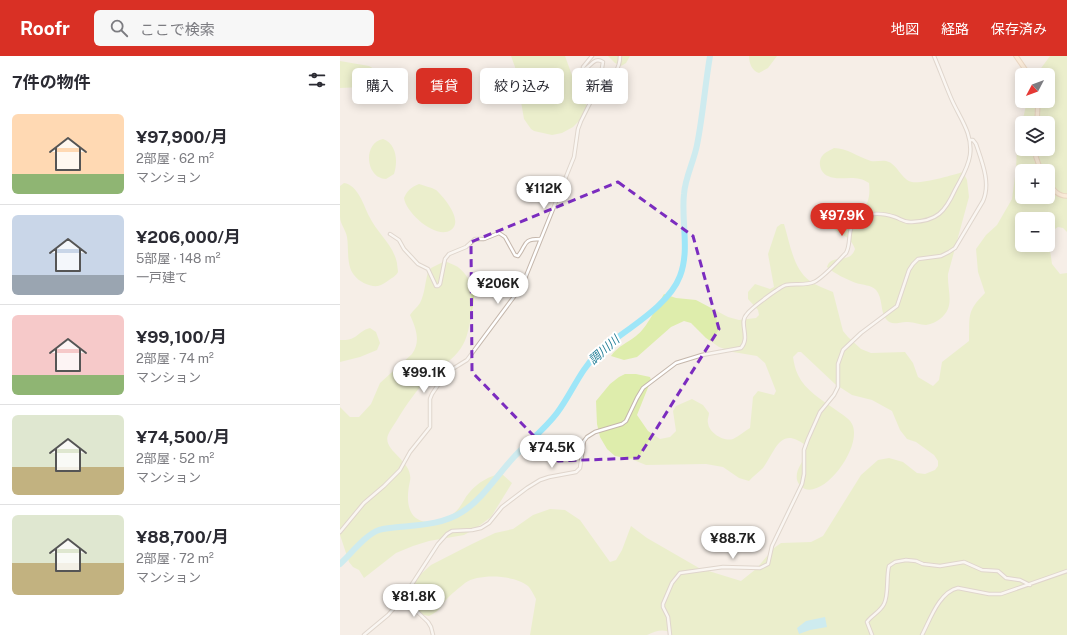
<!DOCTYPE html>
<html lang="ja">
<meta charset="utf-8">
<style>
body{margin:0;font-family:"Public Sans","Noto Sans JP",sans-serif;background:#f7f7f7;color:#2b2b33;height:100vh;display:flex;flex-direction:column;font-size:15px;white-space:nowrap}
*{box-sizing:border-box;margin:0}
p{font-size:13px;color:#7c7c81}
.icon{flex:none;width:22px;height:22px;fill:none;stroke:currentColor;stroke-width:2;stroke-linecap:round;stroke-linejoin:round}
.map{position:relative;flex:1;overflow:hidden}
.drawer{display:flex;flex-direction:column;background:#fff;width:340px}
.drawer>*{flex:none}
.guide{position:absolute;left:12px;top:12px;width:380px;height:36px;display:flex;gap:8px}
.needle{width:26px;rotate:229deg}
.buttons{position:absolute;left:675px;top:12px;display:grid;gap:8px}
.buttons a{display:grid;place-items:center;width:40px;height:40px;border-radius:6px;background:#fff;box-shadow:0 2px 10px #0003;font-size:20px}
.price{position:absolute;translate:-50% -34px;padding:0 9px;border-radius:14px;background:#fff;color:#222;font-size:13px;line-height:26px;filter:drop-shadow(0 1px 2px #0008)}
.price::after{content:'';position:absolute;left:50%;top:24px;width:12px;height:9px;margin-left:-6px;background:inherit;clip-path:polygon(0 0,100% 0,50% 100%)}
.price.on{background:#d93025;color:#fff}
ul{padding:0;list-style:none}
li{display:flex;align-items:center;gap:12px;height:100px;padding:0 12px}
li+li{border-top:1px solid #e1e1e2}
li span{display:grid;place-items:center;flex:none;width:112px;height:80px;border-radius:6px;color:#555}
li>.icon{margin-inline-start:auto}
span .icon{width:48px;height:48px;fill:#fffc;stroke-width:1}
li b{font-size:17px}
h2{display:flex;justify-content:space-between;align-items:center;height:48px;padding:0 12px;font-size:17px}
.tag{padding:0 14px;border-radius:6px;background:#fff;box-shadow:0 2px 10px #0003;font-size:14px;line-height:36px}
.tag.on{background:#d93025;color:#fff}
header{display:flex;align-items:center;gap:24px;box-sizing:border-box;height:56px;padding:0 20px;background:#d93025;color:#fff}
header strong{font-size:19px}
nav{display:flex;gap:22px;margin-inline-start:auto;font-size:14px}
.search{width:280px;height:36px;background:#f7f7f7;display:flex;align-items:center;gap:10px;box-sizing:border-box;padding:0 14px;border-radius:6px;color:#7c7c81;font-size:15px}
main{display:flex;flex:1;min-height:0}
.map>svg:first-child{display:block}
.green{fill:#deedac;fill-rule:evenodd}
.water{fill:#9ee6f8}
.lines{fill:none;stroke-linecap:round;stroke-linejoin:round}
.river{stroke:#9ee6f8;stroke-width:6}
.minor-casing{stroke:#c5b7ac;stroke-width:4.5}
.secondary-casing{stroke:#ddba95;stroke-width:5.5}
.minor{stroke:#fff;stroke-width:2.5}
.secondary{stroke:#ffe6c8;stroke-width:3.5}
.marked{fill:none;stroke:#7b2cbf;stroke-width:3;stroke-dasharray:8 5;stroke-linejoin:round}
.labels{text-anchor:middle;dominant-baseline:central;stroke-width:4;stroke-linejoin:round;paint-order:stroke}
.water-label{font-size:12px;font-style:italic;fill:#1e7c95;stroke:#fff}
</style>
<header>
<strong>Roofr</strong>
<div class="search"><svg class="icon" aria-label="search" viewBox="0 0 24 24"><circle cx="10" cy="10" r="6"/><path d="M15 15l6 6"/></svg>ここで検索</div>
<nav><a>地図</a><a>経路</a><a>保存済み</a></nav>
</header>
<main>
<section class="drawer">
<h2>7件の物件<svg class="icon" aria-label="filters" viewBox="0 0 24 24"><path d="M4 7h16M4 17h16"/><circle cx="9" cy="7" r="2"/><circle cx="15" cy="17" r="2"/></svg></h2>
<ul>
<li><span style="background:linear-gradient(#ffd9b3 75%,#8fb573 0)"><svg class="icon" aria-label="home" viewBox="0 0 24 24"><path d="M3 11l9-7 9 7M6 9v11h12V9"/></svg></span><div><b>¥97,900/月</b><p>2部屋 · 62 m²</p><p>マンション</p></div></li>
<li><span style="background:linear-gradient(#c9d6e8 75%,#9aa5b1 0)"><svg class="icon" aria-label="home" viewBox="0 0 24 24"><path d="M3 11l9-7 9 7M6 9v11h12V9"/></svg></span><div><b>¥206,000/月</b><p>5部屋 · 148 m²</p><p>一戸建て</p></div></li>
<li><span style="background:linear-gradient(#f6c9c9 75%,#8fb573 0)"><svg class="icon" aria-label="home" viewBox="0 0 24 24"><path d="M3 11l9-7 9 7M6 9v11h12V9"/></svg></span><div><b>¥99,100/月</b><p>2部屋 · 74 m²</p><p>マンション</p></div></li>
<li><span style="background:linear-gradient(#dfe7d0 65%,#c2b280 0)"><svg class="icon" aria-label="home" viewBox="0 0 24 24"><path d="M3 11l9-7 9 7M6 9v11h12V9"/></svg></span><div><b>¥74,500/月</b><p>2部屋 · 52 m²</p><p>マンション</p></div></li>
<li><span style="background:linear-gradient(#dfe7d0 60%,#c2b280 0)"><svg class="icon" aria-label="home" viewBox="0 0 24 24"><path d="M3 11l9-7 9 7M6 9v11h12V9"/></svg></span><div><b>¥88,700/月</b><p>2部屋 · 72 m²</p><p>マンション</p></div></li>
</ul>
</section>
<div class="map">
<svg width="727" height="579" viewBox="0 0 727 579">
<rect width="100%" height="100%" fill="#f5eee7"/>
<!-- green -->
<path class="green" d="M 171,0 L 225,0 L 233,22 L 245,38 L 246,45 L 246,55 L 240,64 L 233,71 L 222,77 L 212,79 L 194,75 L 191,73 L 184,63 L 175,11 Z
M 268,0 L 290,0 L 286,7 L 281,10 L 275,7 Z
M 409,0 L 437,0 L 428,12 L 419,17 C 412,15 409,7 409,0 Z
M 710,0 L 727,0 L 727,176 L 723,172 L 718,171 L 712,175 L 708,180 L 712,208 L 720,218 L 727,217 L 727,579 L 331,579 L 331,577 C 323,572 316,575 307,579 L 190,579 L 196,543 C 194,539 191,533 188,530 C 175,519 139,517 125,527 C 119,532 111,538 106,544 C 98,553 101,554 89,560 L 79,558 C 71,547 73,536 74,524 L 91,509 L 132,488 L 155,477 L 173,473 L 193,459 L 210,453 L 225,454 L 240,464 L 270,506 L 276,504 L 282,494 L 291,470 L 307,482 L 359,512 L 401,525 L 416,513 L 434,492 L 441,487 L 471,486 L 483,480 L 521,419 L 538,404 L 549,402 L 563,406 L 577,417 L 585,418 L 595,414 L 598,410 L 598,405 L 594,399 L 576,386 L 567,383 L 560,374 L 552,355 L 532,344 L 512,339 L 495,328 L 461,296 L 458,296 L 453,301 C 454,307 455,313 458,319 C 465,334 482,344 496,354 C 501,358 509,362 512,368 C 523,389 487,440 465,433 C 461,431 458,428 457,424 C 455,413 463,408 465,398 C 466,395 465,392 465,389 C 440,369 435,396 423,412 C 419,416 413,420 409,425 L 399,422 L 383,411 L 366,408 L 306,409 L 291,403 L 275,400 L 267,393 L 260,381 L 257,368 L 256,345 L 270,328 L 279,321 L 285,318 L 296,318 L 310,321 L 311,324 L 297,359 L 308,375 L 320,383 L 330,381 L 336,375 L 333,355 L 336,350 L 352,343 L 363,349 L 369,357 C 369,360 367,364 368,367 C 369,377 384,386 393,383 C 399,380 405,375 410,372 L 413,341 L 418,335 L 434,339 L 436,335 L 425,307 L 417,300 L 393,296 L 379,291 L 366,282 L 351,267 L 344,265 L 331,271 L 297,301 L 284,304 L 271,300 C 278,290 287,287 296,280 C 307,272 317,250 324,238 L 336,242 L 356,244 L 388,261 L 399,264 L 416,262 L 419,259 L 418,254 L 408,243 L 408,236 L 415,228 L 430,233 L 434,231 L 428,198 L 437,171 L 441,168 L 444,168 C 450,187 453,213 470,225 C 477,230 486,233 493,236 L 503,275 L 508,281 L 521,293 L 531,297 L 565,296 L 573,307 L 578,321 L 593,330 L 599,324 L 602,306 L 629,285 C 630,260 626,256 645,237 L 638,216 L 636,193 L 646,179 L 657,169 L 672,143 L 676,113 L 677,88 L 682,67 L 682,93 L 708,93 L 708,67 L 682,67 L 687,45 L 708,45 L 708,19 L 696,19 ZM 682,115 L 708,115 L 708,141 L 682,141 ZM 682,163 L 708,163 L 708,189 L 682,189 Z
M 0,5 L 29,10 C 36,13 36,19 36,27 L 24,31 L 0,32 Z
M 43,83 C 57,88 58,106 54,118 L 46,123 C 26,123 22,87 43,83 Z
M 494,92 C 507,92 518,101 531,105 C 537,106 544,103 549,106 C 558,110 562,124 572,126 C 582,128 613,119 623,116 L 627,124 L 629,141 L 608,218 C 607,235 616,251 600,263 C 596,266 592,268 586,269 C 580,269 574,266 568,266 C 560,265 552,271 546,263 C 540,255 543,242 536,234 C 531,229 523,229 516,227 C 506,223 495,218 487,211 C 491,197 510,209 515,193 C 509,176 495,180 490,167 C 496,150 506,157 519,154 C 530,151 530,136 529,127 C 515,117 500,126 488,120 C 480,117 477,105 483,99 C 485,96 491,94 494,92 Z
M 4,127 C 18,129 24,150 29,160 C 37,177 53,188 57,207 C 57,209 58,214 58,216 C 57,219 52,222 49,224 C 46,226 42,229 38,230 C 30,231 19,226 14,219 C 6,209 9,193 7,181 C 6,174 0,168 0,161 C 0,151 0,141 0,130 Z
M 79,128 C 84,130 91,131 96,134 C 104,141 124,165 111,174 C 96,184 66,157 64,142 C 67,135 71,131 79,128 Z
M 105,205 C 108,207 113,208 116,210 C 124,214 133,228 134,237 C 135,244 132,253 131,261 C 129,272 127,283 121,292 C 113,304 100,311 90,321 C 76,334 67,348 57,364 C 54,369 50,374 48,379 C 42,395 74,405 70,425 C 66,442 66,464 87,466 C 99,467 112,461 119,452 C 123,447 125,441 129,437 C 137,427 150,419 162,418 L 172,427 L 151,461 L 135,473 L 124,479 L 89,485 L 73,490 L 56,497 L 24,522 L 19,514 L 13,511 L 9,506 L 0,479 L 0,351 L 10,361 L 19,361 L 31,348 L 40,327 L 72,298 C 81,286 76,272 70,259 C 73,254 77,252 80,247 C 85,237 85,226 88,216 L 91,212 Z
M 30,272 L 36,276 L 40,287 L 37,294 L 20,301 L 0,306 L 0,284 C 18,285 16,276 30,272 Z"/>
<!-- water -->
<path class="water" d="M 485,561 L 487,571 L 470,574 L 459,578 L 457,572 L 466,565 Z"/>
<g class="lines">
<!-- river -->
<path class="river" d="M 0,508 C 11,498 25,479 39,474 C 45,472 52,472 59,471 C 80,469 104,468 122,456 C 143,443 157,419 174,401 C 188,386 205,373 217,357 C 232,337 240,314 258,297 C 282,275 328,252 340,220 C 350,194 341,165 344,138 C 345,122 354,105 357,89 C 363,59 365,29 370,0"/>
<defs>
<path id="minor" d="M 252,0 L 243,11 L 243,14 C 251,11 254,0 263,6 L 260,24 L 262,27
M 50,178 L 59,184 L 64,193 L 78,208 L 88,213 L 96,230 L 98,230 L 100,228 L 105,203 L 109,198 L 126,191 L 135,183 L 144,183 L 159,177 L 165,181 L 175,199 L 178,200 C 187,189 182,183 200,183
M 0,476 L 24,447 L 44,430 L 60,414 L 70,396 L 90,371 L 90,343 L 92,338 L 106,317 L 127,304 L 182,230 L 234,101 L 238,73 L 241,65 L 251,45 L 262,27 C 273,25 280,11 280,0
M 63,542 L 88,566 L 91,571 L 93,579
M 24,579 L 48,559 L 63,542 L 98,488 L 107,478 L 112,475 L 132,474 L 141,472 L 149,467 L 162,451 L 187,432 L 200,424 L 209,421 L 236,416 L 240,412 L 244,385 L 247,381 L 255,376 L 282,368 L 286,365 L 297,342 L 303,332 L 336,307 L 362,299 L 401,292 C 411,281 398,267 407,258 C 411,252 441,230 446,229 C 455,227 465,230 474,226 C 483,222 498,205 506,197 C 512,187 506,172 517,164 C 528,156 543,157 555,161 C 561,163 565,167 572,166 C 597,165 605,156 615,134 C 621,122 628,113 630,99 C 633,77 619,61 611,42 C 605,28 600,14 594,0
M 330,579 L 328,561 L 323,551 L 323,548 L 332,527 L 340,517 L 383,511 L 420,512 L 428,508 L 432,490 L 462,428 L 464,418 L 464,394 L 468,383 L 480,356 L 494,339 L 498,331 L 498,308 L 503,294 L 521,277 L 557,250 L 569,214 L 573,208 L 578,203 L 601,200 L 609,196 L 615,192 L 643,145 C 651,127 642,106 636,88 L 633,84 L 630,84
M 532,579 L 527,566 C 532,559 540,556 544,548 C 549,539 546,521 549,510 L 555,506 L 566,504 L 576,505 L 583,508 L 600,510 L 624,506 L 642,514 L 658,515 L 666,522 L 680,524 L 690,529
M 582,579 C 590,564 599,536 618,532 L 649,538 L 661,538 L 727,515"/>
<path id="secondary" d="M 676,0 L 689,19
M 697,67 L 698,45
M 696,93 L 696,101 L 701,115
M 708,126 C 713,133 717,140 727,140"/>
</defs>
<!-- minor casing -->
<use href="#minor" class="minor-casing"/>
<!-- secondary casing -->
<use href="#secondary" class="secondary-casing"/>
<!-- minor -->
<use href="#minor" class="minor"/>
<!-- secondary -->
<use href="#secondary" class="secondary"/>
</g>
<!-- marked area -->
<path d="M0 0H727V579H0ZM 278,126 L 353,180 L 379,273 L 298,402 L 218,405 L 132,316 L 131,186 Z" fill="#f5eee7" fill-opacity=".55" fill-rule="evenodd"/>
<path class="marked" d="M 278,126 L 353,180 L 379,273 L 298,402 L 218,405 L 132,316 L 131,186 Z"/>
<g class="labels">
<!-- water labels -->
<g class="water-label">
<text transform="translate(264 294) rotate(-42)">調川川</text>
</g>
</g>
</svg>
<div class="buttons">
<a><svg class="needle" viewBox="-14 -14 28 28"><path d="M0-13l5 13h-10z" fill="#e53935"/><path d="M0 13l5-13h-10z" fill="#7c7c81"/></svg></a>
<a><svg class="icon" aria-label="layers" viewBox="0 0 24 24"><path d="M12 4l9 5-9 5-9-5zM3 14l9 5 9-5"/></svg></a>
<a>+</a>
<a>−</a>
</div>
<b class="price" style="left:204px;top:154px">¥112K</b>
<b class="price on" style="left:502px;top:181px">¥97.9K</b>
<b class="price" style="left:158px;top:249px">¥206K</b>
<b class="price" style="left:84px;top:338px">¥99.1K</b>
<b class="price" style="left:212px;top:413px">¥74.5K</b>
<b class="price" style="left:393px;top:504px">¥88.7K</b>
<b class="price" style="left:74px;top:562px">¥81.8K</b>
<div class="guide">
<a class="tag">購入</a>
<a class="tag on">賃貸</a>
<a class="tag">絞り込み</a>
<a class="tag">新着</a>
</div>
</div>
</main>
